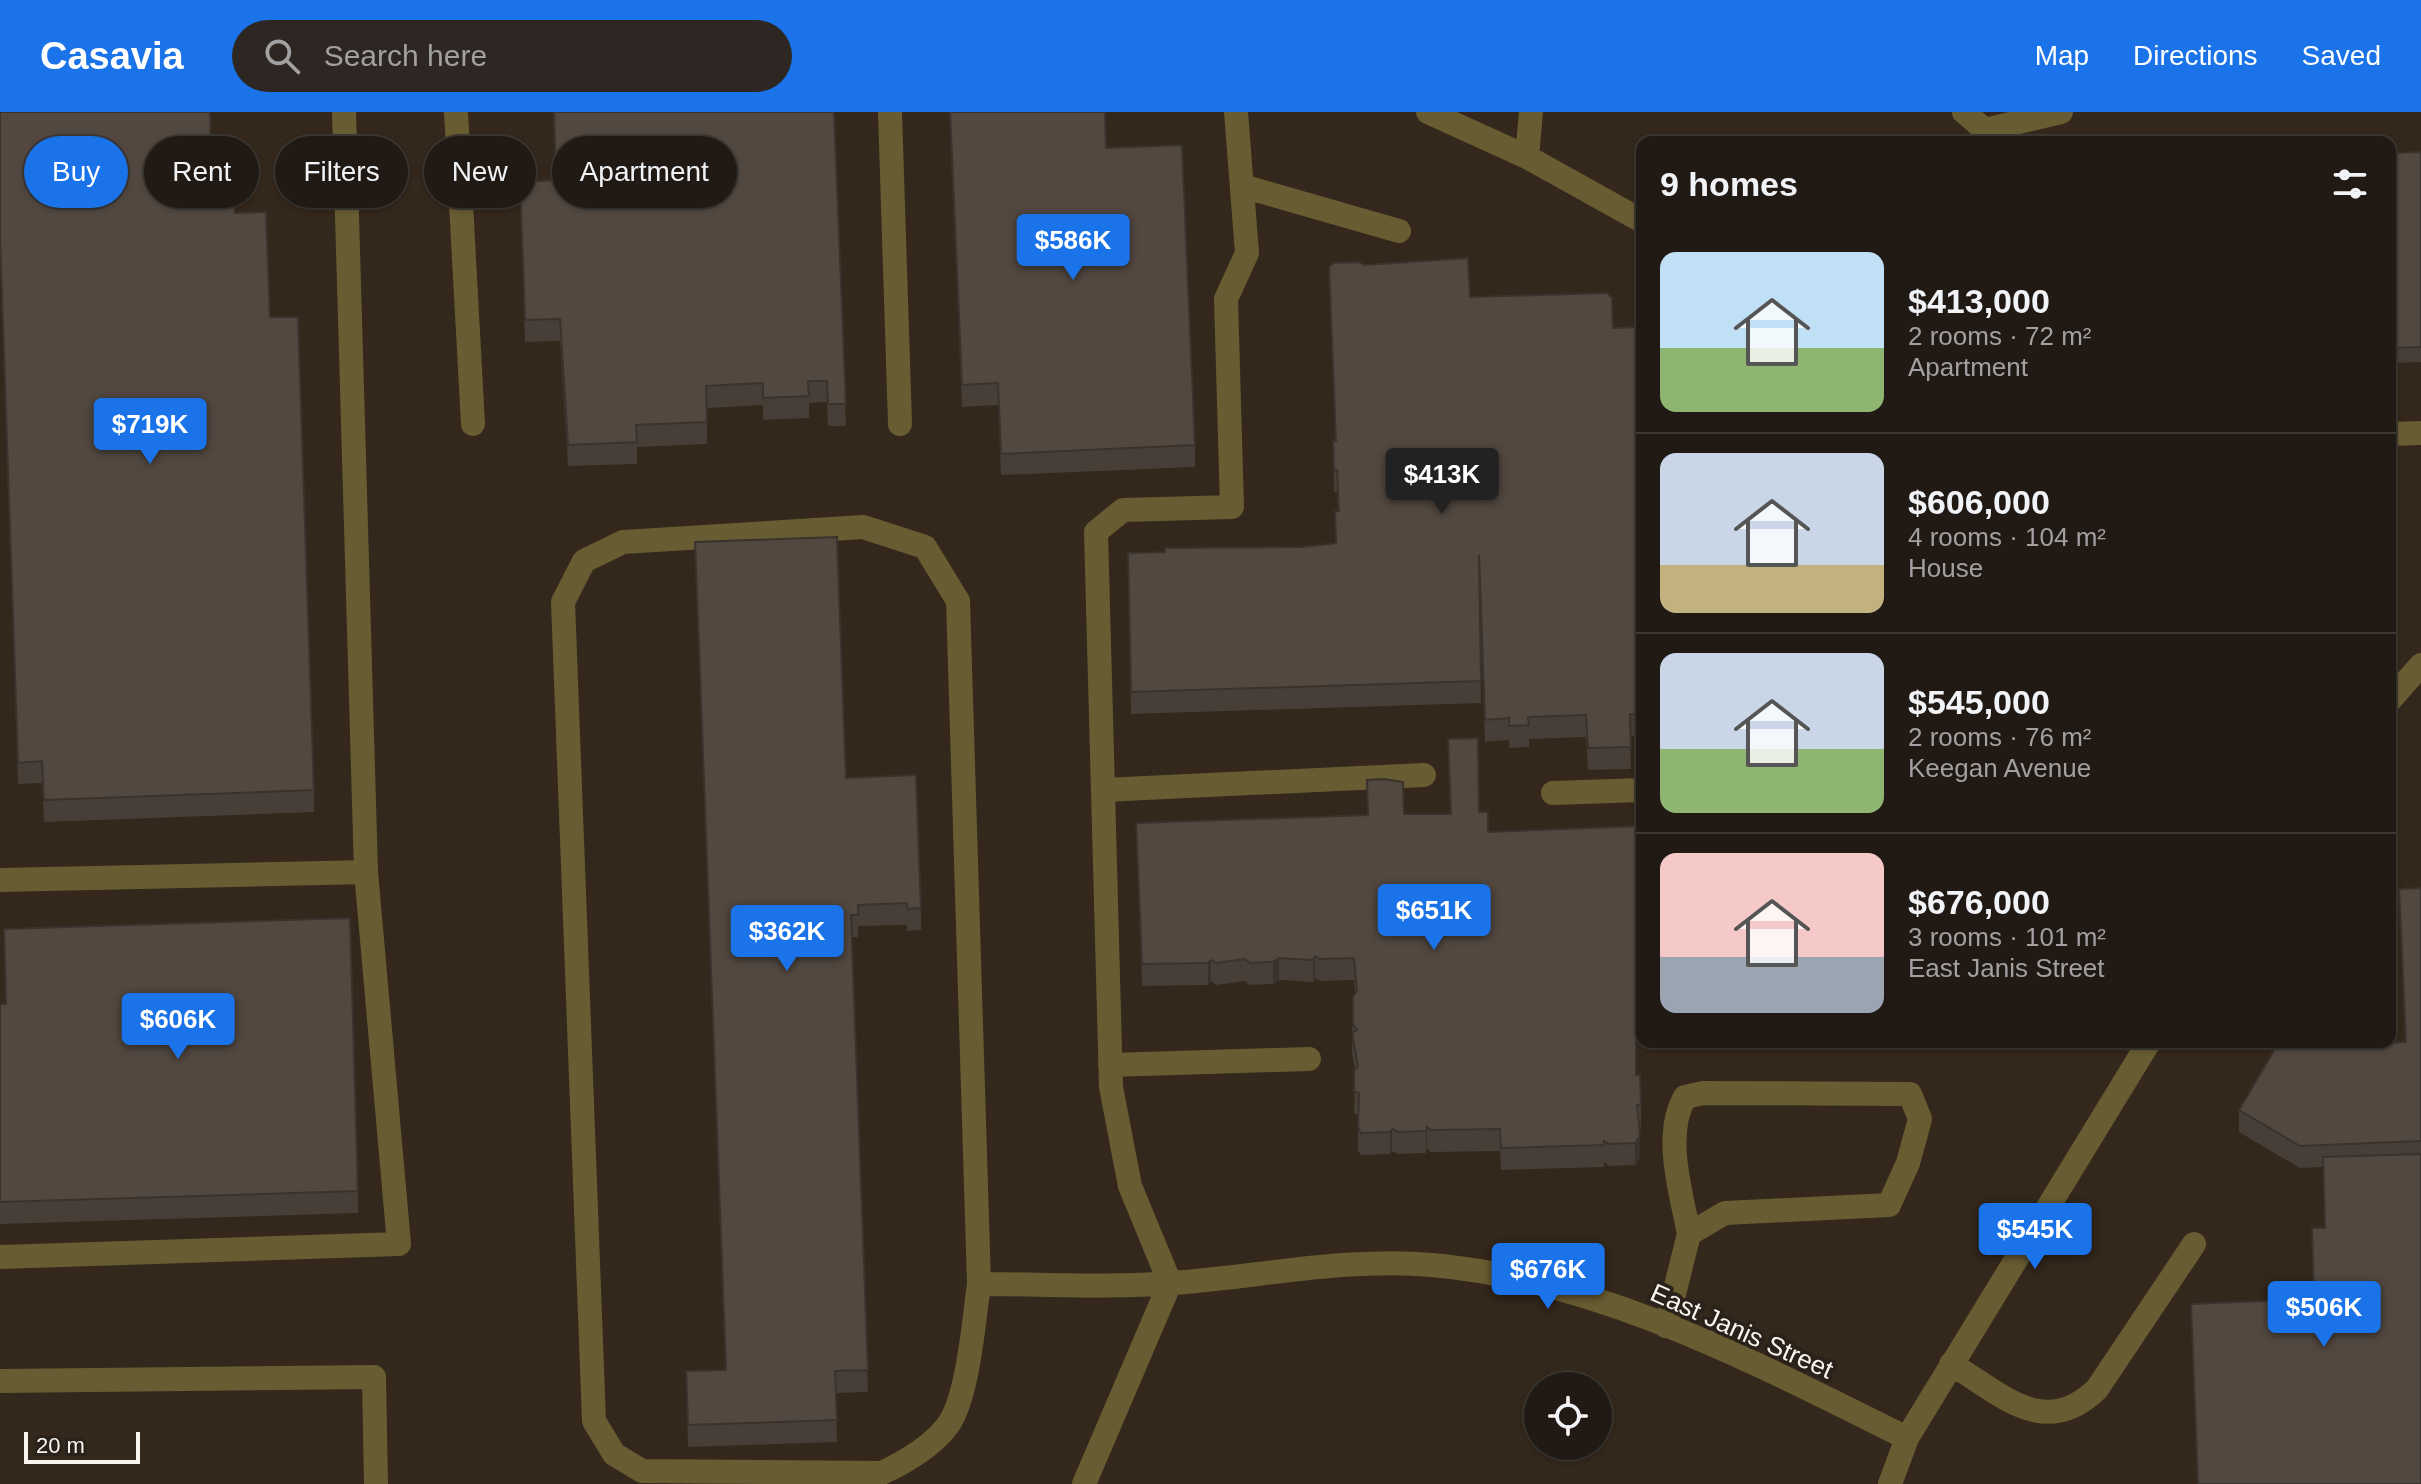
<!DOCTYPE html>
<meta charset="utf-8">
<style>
body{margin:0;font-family:Arial,sans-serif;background:#2d2622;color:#f1f3f6;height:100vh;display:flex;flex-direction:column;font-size:30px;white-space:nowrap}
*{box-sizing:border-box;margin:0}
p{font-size:26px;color:#a2a0a0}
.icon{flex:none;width:44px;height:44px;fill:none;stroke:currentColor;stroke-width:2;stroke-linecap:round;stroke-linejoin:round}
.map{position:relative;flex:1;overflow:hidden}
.side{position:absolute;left:1636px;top:24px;width:760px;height:912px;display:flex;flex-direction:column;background:#201914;border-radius:16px;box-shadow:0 2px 6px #0004,0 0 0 2px #3d3834}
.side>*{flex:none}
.top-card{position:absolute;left:24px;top:24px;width:760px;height:72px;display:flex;gap:16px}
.buttons{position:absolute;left:1524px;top:1260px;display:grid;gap:16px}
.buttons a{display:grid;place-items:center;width:88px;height:88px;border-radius:50%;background:#201914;box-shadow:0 2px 6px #0004,0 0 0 2px #3d3834;font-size:40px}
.scale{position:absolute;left:24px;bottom:20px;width:116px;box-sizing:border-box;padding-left:8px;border:4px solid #f9f4ee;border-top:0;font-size:22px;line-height:28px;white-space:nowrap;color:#f9f4ee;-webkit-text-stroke:6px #2a211a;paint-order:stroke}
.price{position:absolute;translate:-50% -68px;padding:0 18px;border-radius:8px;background:#1a73e8;color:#fff;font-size:26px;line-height:52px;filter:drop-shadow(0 2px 4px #0008)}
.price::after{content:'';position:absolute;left:50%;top:48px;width:24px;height:18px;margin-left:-12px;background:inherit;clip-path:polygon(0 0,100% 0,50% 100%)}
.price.on{background:#222;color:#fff}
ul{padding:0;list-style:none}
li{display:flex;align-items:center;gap:24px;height:200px;padding:0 24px}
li+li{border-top:2px solid #3d3834}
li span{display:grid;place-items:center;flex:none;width:224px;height:160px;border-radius:16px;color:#555}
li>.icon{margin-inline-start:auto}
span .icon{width:96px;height:96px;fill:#fffc;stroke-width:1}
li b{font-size:34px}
h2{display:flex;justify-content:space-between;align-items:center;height:96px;padding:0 24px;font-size:34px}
.chip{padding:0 28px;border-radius:36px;background:#201914;box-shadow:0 2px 6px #0004,0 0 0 2px #3d3834;font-size:28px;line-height:72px}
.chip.on{background:#1a73e8;color:#fff}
header{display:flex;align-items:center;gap:48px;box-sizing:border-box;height:112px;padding:0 40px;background:#1a73e8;color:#fff}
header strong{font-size:38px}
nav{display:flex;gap:44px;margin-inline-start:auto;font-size:28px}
.search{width:560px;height:72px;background:#2d2622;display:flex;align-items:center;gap:20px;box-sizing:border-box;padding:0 28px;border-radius:44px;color:#a2a0a0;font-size:30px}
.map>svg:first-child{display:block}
.built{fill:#34271b;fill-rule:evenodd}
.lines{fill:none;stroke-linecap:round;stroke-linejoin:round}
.minor{stroke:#685c32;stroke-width:24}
.wall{fill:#473e37}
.shaded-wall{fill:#39322d}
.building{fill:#524840;stroke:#39322d;stroke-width:2}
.labels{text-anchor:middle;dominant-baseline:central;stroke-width:7;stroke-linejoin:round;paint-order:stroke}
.street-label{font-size:26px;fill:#f9f4ee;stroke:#2a211a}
</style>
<header>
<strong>Casavia</strong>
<div class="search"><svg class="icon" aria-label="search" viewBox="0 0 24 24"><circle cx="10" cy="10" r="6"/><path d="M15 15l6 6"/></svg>Search here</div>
<nav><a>Map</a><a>Directions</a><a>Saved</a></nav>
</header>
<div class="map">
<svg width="2421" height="1372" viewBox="0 0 2421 1372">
<rect width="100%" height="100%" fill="#2a211a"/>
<!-- built -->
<path class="built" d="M 0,0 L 2421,0 L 2421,1372 L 0,1372 ZM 1642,30 L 2390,30 L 2390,930 L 1642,930 ZM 1538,1274 L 1598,1274 L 1598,1334 L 1538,1334 Z"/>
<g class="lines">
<!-- minor -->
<path class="minor" d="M 456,0 L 473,312
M 890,0 L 900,312
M 1428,0 L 1527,45 L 1642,109
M 1964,0 L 1985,18
M 1985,18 L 2061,0
M 1527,45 L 1531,0
M 1242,74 L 1399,119
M 2390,322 L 2421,321
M 2390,588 L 2421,553
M 1103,678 L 1424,663
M 1553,681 L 1642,678
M 0,768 L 366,760 L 344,0
M 1110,953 L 1309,947
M 0,1145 L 399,1132 L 366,760
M 979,1172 C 974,1207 968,1286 948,1313 C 932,1335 905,1350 882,1361 L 642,1359 L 614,1342 L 594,1309 L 563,490 L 584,449 L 623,430 L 863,415 L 925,435 L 958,489 L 979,1172 C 1043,1172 1109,1176 1173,1171 C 1258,1165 1346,1145 1432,1153 C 1602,1168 1757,1252 1907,1326
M 1666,1214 L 1689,1122 L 1725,1101 L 1889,1093 L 1908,1051 L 1920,1007 L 1910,982 L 1703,981 L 1685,985 C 1663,1023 1681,1080 1689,1122
M 1951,1252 C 2002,1282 2044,1328 2097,1277 L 2194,1132
M 0,1269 L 374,1265 L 376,1372
M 1084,1372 L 1170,1171 L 1130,1074 L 1111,975 L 1096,420 L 1123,398 L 1232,395 L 1226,187 L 1247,141 L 1236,0
M 1890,1372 L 1907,1326 L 2149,930"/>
</g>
<!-- wall -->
<path class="wall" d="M 0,0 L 211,32 L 270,205 L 314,678 L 314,700 L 44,710 L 42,671 L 18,672 L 0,148 Z
M 553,0 L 834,0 L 846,314 L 828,314 L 827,290 L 809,291 L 809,306 L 763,308 L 763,293 L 707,296 L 707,332 L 637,335 L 637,352 L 568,354 L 560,229 L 525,230 L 520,70 L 555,68 Z
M 949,0 L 1105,0 L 1106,36 L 1195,333 L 1195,355 L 1001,363 L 998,293 L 962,295 Z
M 2421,40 L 2421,250 L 2390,251 L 2390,41 Z
M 1364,153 L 1470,185 L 1613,216 L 1642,215 L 1642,623 L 1630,624 L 1631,657 L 1588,658 L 1586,625 L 1529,627 L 1529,635 L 1509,636 L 1509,628 L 1485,630 L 1480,485 L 1481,591 L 1131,602 L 1128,463 L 1302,435 L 1335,431 L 1335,399 L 1338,399 L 1337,380 L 1334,380 L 1333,329 L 1335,329 L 1329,155 Z
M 695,430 L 846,666 L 921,796 L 921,818 L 907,819 L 907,813 L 858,814 L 858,825 L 851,825 L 868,1280 L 836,1281 L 837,1330 L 688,1335 L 686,1259 L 725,1258 Z
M 1448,627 L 1488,720 L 1642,714 L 1642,913 L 1639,913 L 1636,909 L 1636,963 L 1641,993 L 1641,1015 L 1639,1015 L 1640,1045 L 1635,1053 L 1609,1054 L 1604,1050 L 1604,1055 L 1501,1058 L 1500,1039 L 1431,1040 L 1427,1036 L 1426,1041 L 1398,1042 L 1392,1039 L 1390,1042 L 1361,1043 L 1358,1038 L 1358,1003 L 1354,1001 L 1355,958 L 1352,942 L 1353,884 L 1355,881 L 1354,868 L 1320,869 L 1315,866 L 1313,870 L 1279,868 L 1273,872 L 1250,873 L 1245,869 L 1216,873 L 1211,869 L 1208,873 L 1142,874 L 1136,711 L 1368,703 L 1367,668 L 1404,702 L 1450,702 Z
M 2421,776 L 2421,1372 L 2197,1372 L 2191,1192 L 2313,1187 L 2312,1116 L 2325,1116 L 2323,1055 L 2300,1056 L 2239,1020 L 2239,998 L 2359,932 L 2405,930 L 2399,777 Z
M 4,817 L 358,1079 L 358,1101 L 0,1112 L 0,892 L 6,892 Z"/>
<!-- shaded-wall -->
<path class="shaded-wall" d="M 1315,844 L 1315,866 L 1313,870 L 1313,848 Z
M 1279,846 L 1279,868 L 1273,872 L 1273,850 Z
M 1211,848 L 1211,869 L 1208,873 L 1208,851 Z
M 1427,1015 L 1427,1036 L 1426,1041 L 1426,1019 Z
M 1392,1017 L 1392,1039 L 1390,1042 L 1390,1020 Z
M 1640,1024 L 1640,1045 L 1635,1053 L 1635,1031 Z"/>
<!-- building -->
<path class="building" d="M 0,0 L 210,0 L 211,32 L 233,31 L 235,101 L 266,100 L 270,205 L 298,205 L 314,678 L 44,688 L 42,649 L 18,651 L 0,127 Z
M 554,0 L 834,0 L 846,292 L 828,292 L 827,269 L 808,269 L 809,284 L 763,286 L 763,271 L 706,274 L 707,310 L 636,313 L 637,330 L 568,333 L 560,207 L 525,208 L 520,70 L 556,68 Z
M 950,0 L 1105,0 L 1106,36 L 1182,33 L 1195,333 L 1001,342 L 998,271 L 962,273 Z
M 2421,40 L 2421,235 L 2390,236 L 2390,41 Z
M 1468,146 L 1470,185 L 1607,181 L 1612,186 L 1613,216 L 1642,215 L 1642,602 L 1630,602 L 1631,635 L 1588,636 L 1586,603 L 1528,605 L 1529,613 L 1509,614 L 1509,606 L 1485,608 L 1479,443 L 1481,569 L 1131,580 L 1128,441 L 1165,440 L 1165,436 L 1302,435 L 1336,431 L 1335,399 L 1339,399 L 1337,358 L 1334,358 L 1333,329 L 1336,329 L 1329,155 L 1334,151 L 1359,150 L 1364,153 Z
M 837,425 L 846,666 L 916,663 L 921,796 L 907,797 L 907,791 L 858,793 L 858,803 L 851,803 L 868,1258 L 835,1259 L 837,1308 L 688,1313 L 686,1259 L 726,1258 L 695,430 Z
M 1478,626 L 1479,700 L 1488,700 L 1488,720 L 1642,714 L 1642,891 L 1639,891 L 1636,887 L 1636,963 L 1640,963 L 1641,993 L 1637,993 L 1640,1024 L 1635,1031 L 1609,1032 L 1604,1029 L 1604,1033 L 1501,1036 L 1500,1017 L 1431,1018 L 1427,1015 L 1426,1019 L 1398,1020 L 1392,1017 L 1390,1020 L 1361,1021 L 1358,1016 L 1359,981 L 1354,979 L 1354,958 L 1358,955 L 1352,921 L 1357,918 L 1353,912 L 1353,884 L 1357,879 L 1354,846 L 1320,847 L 1315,844 L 1313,848 L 1279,846 L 1273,850 L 1250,851 L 1245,847 L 1216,851 L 1211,848 L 1208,851 L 1142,852 L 1136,711 L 1368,703 L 1367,668 L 1384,667 L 1403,670 L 1404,702 L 1451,702 L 1448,627 Z
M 2421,776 L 2421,1029 L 2300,1034 L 2239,998 L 2279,930 L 2355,930 L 2359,932 L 2406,930 L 2399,777 Z
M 350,806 L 358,1079 L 0,1090 L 0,892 L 6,892 L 4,817 Z
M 2421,1042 L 2421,1372 L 2198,1372 L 2191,1192 L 2314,1187 L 2312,1116 L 2325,1116 L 2323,1045 Z"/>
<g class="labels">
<!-- street labels -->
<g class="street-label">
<text transform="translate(1742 1219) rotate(24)">East Janis Street</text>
</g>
</g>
</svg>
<div class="buttons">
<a><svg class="icon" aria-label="locate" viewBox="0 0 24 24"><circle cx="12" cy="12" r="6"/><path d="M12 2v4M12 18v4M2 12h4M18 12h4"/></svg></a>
</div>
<div class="scale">20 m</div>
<b class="price" style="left:1073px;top:170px">$586K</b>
<b class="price" style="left:150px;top:354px">$719K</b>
<b class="price on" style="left:1442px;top:404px">$413K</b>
<b class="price" style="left:1434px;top:840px">$651K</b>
<b class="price" style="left:787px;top:861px">$362K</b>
<b class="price" style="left:178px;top:949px">$606K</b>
<b class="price" style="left:2035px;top:1159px">$545K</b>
<b class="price" style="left:1548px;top:1199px">$676K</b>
<b class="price" style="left:2324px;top:1237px">$506K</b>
<div class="top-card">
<a class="chip on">Buy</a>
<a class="chip">Rent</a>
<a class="chip">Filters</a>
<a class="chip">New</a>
<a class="chip">Apartment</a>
</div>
<section class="side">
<h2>9 homes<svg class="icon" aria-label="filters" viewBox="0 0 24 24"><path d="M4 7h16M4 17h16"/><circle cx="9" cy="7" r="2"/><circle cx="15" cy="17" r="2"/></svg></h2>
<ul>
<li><span style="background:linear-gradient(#bfe0f5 60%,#8fb573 0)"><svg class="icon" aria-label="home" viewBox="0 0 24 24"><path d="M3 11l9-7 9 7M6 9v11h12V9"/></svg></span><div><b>$413,000</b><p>2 rooms · 72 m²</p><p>Apartment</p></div></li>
<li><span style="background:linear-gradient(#c9d6e8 70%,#c2b280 0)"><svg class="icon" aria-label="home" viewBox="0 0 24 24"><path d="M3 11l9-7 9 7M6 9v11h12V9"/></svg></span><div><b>$606,000</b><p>4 rooms · 104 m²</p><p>House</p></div></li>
<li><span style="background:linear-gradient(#c9d6e8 60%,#8fb573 0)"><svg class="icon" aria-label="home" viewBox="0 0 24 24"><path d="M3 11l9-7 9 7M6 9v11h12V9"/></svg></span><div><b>$545,000</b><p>2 rooms · 76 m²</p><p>Keegan Avenue</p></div></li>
<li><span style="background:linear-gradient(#f6c9c9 65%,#9aa5b1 0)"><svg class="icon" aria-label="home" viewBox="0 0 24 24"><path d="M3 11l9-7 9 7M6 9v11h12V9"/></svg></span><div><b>$676,000</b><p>3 rooms · 101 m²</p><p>East Janis Street</p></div></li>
</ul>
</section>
</div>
